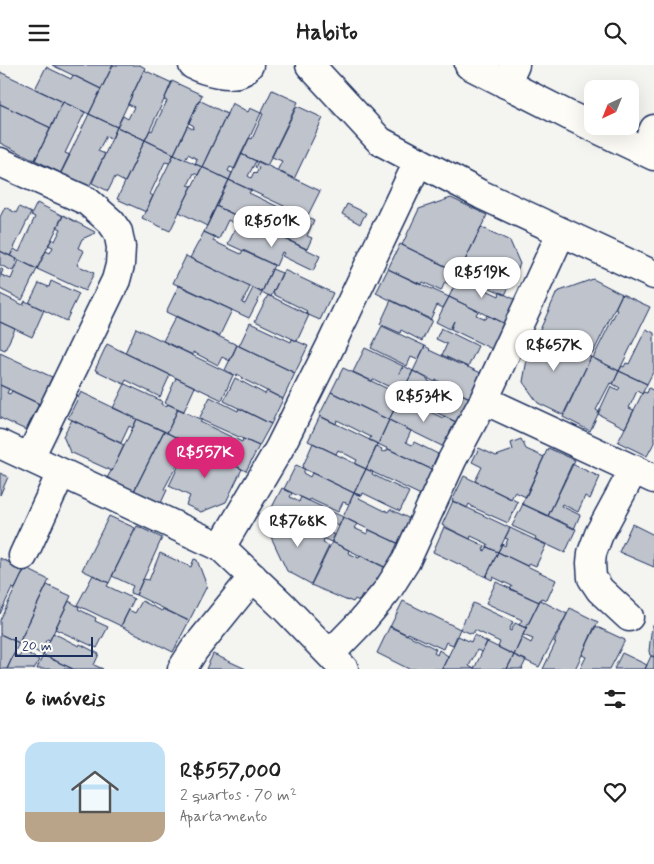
<!DOCTYPE html>
<html lang="pt">
<meta charset="utf-8">
<style>
body{margin:0;font-family:Mynerve,sans-serif;background:#f2f2f2;color:#222;height:100vh;display:flex;flex-direction:column;font-size:19px;white-space:nowrap}
*{box-sizing:border-box;margin:0}
p{font-size:16px;color:#767676}
.icon{flex:none;width:28px;height:28px;fill:none;stroke:currentColor;stroke-width:2;stroke-linecap:round;stroke-linejoin:round}
.map{position:relative;height:604px;overflow:hidden}
.side{display:flex;flex-direction:column;background:#fff;flex:1}
.side>*{flex:none}
.needle{width:32px;rotate:223deg}
.buttons{position:absolute;left:584px;top:15px;display:grid;gap:10px}
.buttons a{display:grid;place-items:center;width:55px;height:55px;border-radius:10px;background:#fff;box-shadow:0 5px 20px #0002;font-size:25px}
.scale{position:absolute;left:15px;bottom:12px;width:78px;box-sizing:border-box;padding-left:5px;border:2px solid #1b2f5e;border-top:0;font-size:14px;line-height:18px;white-space:nowrap;color:#1b2f5e;-webkit-text-stroke:4px #fdfcf7;paint-order:stroke}
.price{position:absolute;translate:-50% -42px;padding:0 11px;border-radius:18px;background:#fff;color:#222;font-size:16px;line-height:32px;filter:drop-shadow(0 1px 2px #0008)}
.price::after{content:'';position:absolute;left:50%;top:30px;width:15px;height:11px;margin-left:-8px;background:inherit;clip-path:polygon(0 0,100% 0,50% 100%)}
.price.active{background:#db2777;color:#fff}
ul{padding:0;list-style:none}
li{display:flex;align-items:center;gap:15px;height:125px;padding:0 25px}
li span{display:grid;place-items:center;flex:none;width:140px;height:100px;border-radius:15px;color:#555}
li>.icon{margin-inline-start:auto}
span .icon{width:60px;height:60px;fill:#fffc;stroke-width:1}
li b{font-size:21px}
h2{display:flex;justify-content:space-between;align-items:center;height:60px;padding:0 25px;font-size:21px}
header{display:flex;justify-content:space-between;align-items:center;height:65px;padding:0 25px;background:#fff;font-size:22px;font-weight:800}
.map>svg:first-child{display:block}
.building{fill:#bfc3cc;stroke:#1b2f5e}
.lines{fill:none;stroke-linecap:round;stroke-linejoin:round}
.minor-casing{stroke:#1b2f5e;stroke-width:31}
.tertiary-casing{stroke:#1b2f5e;stroke-width:31}
.minor{stroke:#fdfcf7;stroke-width:28}
.tertiary{stroke:#fdfcf7;stroke-width:28}
</style>
<header><svg class="icon" aria-label="menu" viewBox="0 0 24 24"><path d="M4 6h16M4 12h16M4 18h16"/></svg>Habito<svg class="icon" aria-label="search" viewBox="0 0 24 24"><circle cx="10" cy="10" r="6"/><path d="M15 15l6 6"/></svg></header>
<div class="map">
<svg width="654" height="604" viewBox="0 0 654 604">
<rect width="100%" height="100%" fill="#f4f4f1"/>
<filter id="ink" filterUnits="userSpaceOnUse"><feTurbulence type="fractalNoise" baseFrequency=".02" numOctaves="2"/><feDisplacementMap in="SourceGraphic" scale="10" xChannelSelector="R" yChannelSelector="G"/><feConvolveMatrix kernelMatrix="1 2 1 2 8 2 1 2 1" color-interpolation-filters="sRGB"/></filter>
<g filter="url(#ink)">
<!-- building -->
<path class="building" d="M 52,0 L 113,0 L 101,24 Z
M 113,0 L 140,0 L 145,3 L 117,62 L 89,49 Z
M 46,2 L 71,14 L 73,10 L 101,24 L 89,49 L 35,24 Z
M 144,5 L 172,18 L 145,75 L 117,62 L 123,51 L 128,54 L 134,42 L 128,39 Z
M 0,7 L 63,37 L 51,63 L 0,39 Z
M 172,16 L 202,30 L 174,89 L 145,75 L 150,65 L 152,66 L 167,36 L 164,35 Z
M 272,25 L 298,37 L 267,101 L 241,89 L 249,73 L 252,74 L 263,49 L 261,48 Z
M 199,35 L 227,49 L 202,102 L 195,99 L 197,94 L 188,89 L 185,94 L 174,89 L 187,61 L 193,64 L 194,61 L 189,58 Z
M 63,37 L 85,47 L 65,88 L 70,90 L 61,108 L 35,95 Z
M 232,38 L 248,47 L 250,43 L 261,48 L 235,104 L 230,102 L 228,106 L 232,108 L 229,115 L 202,102 Z
M 0,39 L 51,63 L 35,95 L 0,78 Z
M 297,41 L 323,53 L 294,114 L 277,106 L 282,96 L 272,92 Z
M 89,49 L 117,62 L 112,74 L 106,71 L 98,86 L 105,89 L 89,122 L 60,109 Z
M 117,62 L 145,75 L 125,117 L 115,112 L 108,126 L 92,118 Z
M 145,75 L 174,89 L 169,98 L 165,97 L 150,129 L 153,131 L 146,147 L 117,134 Z
M 174,89 L 202,102 L 198,110 L 194,108 L 188,120 L 192,121 L 170,166 L 142,153 Z
M 241,89 L 256,96 L 248,111 L 251,113 L 254,107 L 256,109 L 259,103 L 255,102 L 258,96 L 320,126 L 307,152 L 229,115 Z
M 202,102 L 229,115 L 207,161 L 179,147 Z
M 229,115 L 251,125 L 249,128 L 289,147 L 291,144 L 314,155 L 307,171 L 312,173 L 307,184 L 216,141 Z
M 451,133 L 487,150 L 459,208 L 402,180 L 419,144 Z
M 37,138 L 63,151 L 37,204 L 10,191 L 14,184 L 19,187 L 35,152 L 31,150 Z
M 347,139 L 366,148 L 360,159 L 342,149 Z
M 216,141 L 237,151 L 234,158 L 228,155 L 219,174 L 204,167 Z
M 5,142 L 16,148 L 19,142 L 31,148 L 10,191 L 0,186 L 0,152 Z
M 63,150 L 95,167 L 95,168 L 82,174 L 78,183 L 84,186 L 77,200 L 94,208 L 85,226 L 37,204 L 46,186 L 50,188 L 53,182 L 48,180 L 52,174 L 55,176 L 61,164 L 57,162 Z
M 238,158 L 275,176 L 277,170 L 320,191 L 313,206 L 282,191 L 284,188 L 282,187 L 276,201 L 228,179 Z
M 481,162 L 510,176 L 520,199 L 505,230 L 459,208 Z
M 204,167 L 215,172 L 213,176 L 241,189 L 243,185 L 274,200 L 262,227 L 190,193 Z
M 400,179 L 460,208 L 454,222 L 445,217 L 441,226 L 423,217 L 421,220 L 388,204 Z
M 0,186 L 17,194 L 13,206 L 0,200 Z
M 186,191 L 250,222 L 242,238 L 245,239 L 253,223 L 262,228 L 249,253 L 173,218 Z
M 19,195 L 37,204 L 22,235 L 0,224 L 0,203 L 3,205 L 1,210 L 11,214 Z
M 272,204 L 282,208 L 271,232 L 262,227 Z
M 388,204 L 449,232 L 443,243 L 437,240 L 430,255 L 376,228 Z
M 284,205 L 333,228 L 320,255 L 306,249 L 307,246 L 275,230 L 275,229 L 273,228 Z
M 460,208 L 473,214 L 471,218 L 499,231 L 500,227 L 516,235 L 505,259 L 449,232 Z
M 593,214 L 622,229 L 593,288 L 572,279 L 573,275 L 563,270 L 560,277 L 539,267 L 557,227 Z
M 51,216 L 79,229 L 66,256 L 29,238 L 39,218 L 49,222 Z
M 179,220 L 232,245 L 219,272 L 166,247 Z
M 0,229 L 23,240 L 25,236 L 44,245 L 32,272 L 0,257 Z
M 622,229 L 650,242 L 619,306 L 593,293 L 617,245 L 615,244 Z
M 268,230 L 309,250 L 297,276 L 255,256 Z
M 449,232 L 478,246 L 476,250 L 485,254 L 487,250 L 504,259 L 494,285 L 451,264 L 454,256 L 450,264 L 436,257 Z
M 391,235 L 432,255 L 422,276 L 401,265 L 400,268 L 380,259 Z
M 176,251 L 237,280 L 230,296 L 222,292 L 218,300 L 193,287 L 193,290 L 163,276 Z
M 0,257 L 15,264 L 5,285 L 0,283 Z
M 250,258 L 291,277 L 292,274 L 308,281 L 295,308 L 239,281 Z
M 382,261 L 425,281 L 418,295 L 411,292 L 407,301 L 371,283 Z
M 136,263 L 233,310 L 222,335 L 125,288 Z
M 441,263 L 478,281 L 468,302 L 442,290 L 447,279 L 436,274 Z
M 646,264 L 654,268 L 654,305 L 647,319 L 619,306 L 622,301 L 624,302 L 626,298 L 629,299 Z
M 539,267 L 591,292 L 563,350 L 538,338 L 523,317 L 527,294 Z
M 107,279 L 170,310 L 160,332 L 126,315 L 124,319 L 95,305 Z
M 237,280 L 295,308 L 283,334 L 241,313 L 242,312 L 237,309 L 236,311 L 225,305 Z
M 425,281 L 430,284 L 429,285 L 461,300 L 461,299 L 481,308 L 470,333 L 439,319 L 440,317 L 436,315 L 435,317 L 413,306 Z
M 365,283 L 403,301 L 399,308 L 400,308 L 404,301 L 413,306 L 401,330 L 395,327 L 397,323 L 393,321 L 392,323 L 373,314 L 372,316 L 353,307 Z
M 0,288 L 52,312 L 40,339 L 0,320 Z
M 591,292 L 619,306 L 613,319 L 610,318 L 596,345 L 599,347 L 590,366 L 563,352 Z
M 343,303 L 401,330 L 389,355 L 331,327 Z
M 413,306 L 428,314 L 428,316 L 454,329 L 455,326 L 470,333 L 458,358 L 401,330 Z
M 619,306 L 647,319 L 642,329 L 637,326 L 629,343 L 634,345 L 625,363 L 598,349 L 611,321 L 618,325 L 620,323 L 613,319 Z
M 176,313 L 195,322 L 184,346 L 165,338 Z
M 235,313 L 265,329 L 267,326 L 283,334 L 271,359 L 224,336 Z
M 125,319 L 162,336 L 161,339 L 166,342 L 168,339 L 178,344 L 167,368 L 113,343 Z
M 0,320 L 9,324 L 7,328 L 10,329 L 12,326 L 39,339 L 26,365 L 0,353 Z
M 649,323 L 654,326 L 654,378 L 647,391 L 618,377 L 643,327 L 647,328 Z
M 81,327 L 137,354 L 133,363 L 129,361 L 121,378 L 68,353 Z
M 331,327 L 389,355 L 378,379 L 369,375 L 371,372 L 337,355 L 336,359 L 319,351 Z
M 210,332 L 238,346 L 239,343 L 271,359 L 259,381 L 199,354 Z
M 400,333 L 443,353 L 444,351 L 458,358 L 446,383 L 389,355 Z
M 178,344 L 202,355 L 200,357 L 242,377 L 243,374 L 259,381 L 246,406 L 167,368 Z
M 320,351 L 378,379 L 366,404 L 355,399 L 357,395 L 338,385 L 336,389 L 308,376 Z
M 137,354 L 164,366 L 134,426 L 107,413 L 111,406 L 112,406 Z
M 72,355 L 124,380 L 112,406 L 70,387 L 63,371 Z
M 389,355 L 411,366 L 406,377 L 412,380 L 414,377 L 438,389 L 431,404 L 378,379 Z
M 164,366 L 189,379 L 179,399 L 178,398 L 164,424 L 167,425 L 161,438 L 134,426 Z
M 521,374 L 526,384 L 544,392 L 526,432 L 515,427 L 511,434 L 475,416 L 482,402 L 472,397 L 479,383 L 496,391 L 513,385 L 511,378 Z
M 313,378 L 366,404 L 354,428 L 302,403 Z
M 189,379 L 242,404 L 226,437 L 201,447 L 186,440 L 190,431 L 169,421 Z
M 376,382 L 382,384 L 381,386 L 383,387 L 384,386 L 386,387 L 388,384 L 435,406 L 423,431 L 366,404 Z
M 548,383 L 575,395 L 548,451 L 522,439 Z
M 572,399 L 600,412 L 590,434 L 585,431 L 578,447 L 562,439 L 561,441 L 580,450 L 574,464 L 548,451 Z
M 296,400 L 305,404 L 303,408 L 310,412 L 312,408 L 354,428 L 349,439 L 343,437 L 338,447 L 310,434 L 309,436 L 284,424 Z
M 366,404 L 373,407 L 372,409 L 383,415 L 409,427 L 400,446 L 363,428 L 362,431 L 354,428 Z
M 0,408 L 8,412 L 0,430 Z
M 464,411 L 518,437 L 508,458 L 472,442 L 472,441 L 469,439 L 467,443 L 452,436 Z
M 282,423 L 292,428 L 290,432 L 299,437 L 301,432 L 343,452 L 339,461 L 333,458 L 329,467 L 335,470 L 331,477 L 270,446 Z
M 354,428 L 360,430 L 359,433 L 385,446 L 385,445 L 388,447 L 390,444 L 412,455 L 401,480 L 343,452 Z
M 453,436 L 510,463 L 498,487 L 487,482 L 488,479 L 471,471 L 470,474 L 442,460 Z
M 523,439 L 576,464 L 565,488 L 535,474 L 536,472 L 512,461 Z
M 270,446 L 306,465 L 304,468 L 308,469 L 309,466 L 324,474 L 323,478 L 329,481 L 311,519 L 287,506 L 271,472 L 284,467 L 265,456 Z
M 109,451 L 135,463 L 109,518 L 82,505 Z
M 343,452 L 357,459 L 354,463 L 367,469 L 369,465 L 402,480 L 390,505 L 332,477 Z
M 632,459 L 654,470 L 654,502 L 619,487 Z
M 137,461 L 162,473 L 136,530 L 130,528 L 133,521 L 112,511 Z
M 444,462 L 485,481 L 483,485 L 485,486 L 487,482 L 498,487 L 486,512 L 433,487 Z
M 510,463 L 546,480 L 536,501 L 529,498 L 527,501 L 498,487 L 502,479 L 505,481 L 508,474 L 505,473 Z
M 332,477 L 349,485 L 348,488 L 359,493 L 360,490 L 389,504 L 364,530 L 363,529 L 359,536 L 355,534 L 353,537 L 348,535 L 348,536 L 311,520 Z
M 498,487 L 556,515 L 547,535 L 541,533 L 539,537 L 510,524 L 512,521 L 493,512 L 492,515 L 486,512 Z
M 160,488 L 191,502 L 194,494 L 197,495 L 207,521 L 189,556 L 136,530 L 143,514 L 149,515 Z
M 0,493 L 24,505 L 15,524 L 12,523 L 0,549 Z
M 25,503 L 49,515 L 19,578 L 0,569 L 0,555 Z
M 93,510 L 109,518 L 107,521 L 134,534 L 121,561 L 77,540 Z
M 496,517 L 539,537 L 526,563 L 519,560 L 522,555 L 486,538 Z
M 47,520 L 71,531 L 50,575 L 47,574 L 44,579 L 48,580 L 43,590 L 32,584 L 35,579 L 33,578 L 30,583 L 19,578 Z
M 540,535 L 567,549 L 539,602 L 514,590 L 522,573 L 531,578 L 533,574 L 523,570 Z
M 69,536 L 79,542 L 78,544 L 96,553 L 95,556 L 108,562 L 97,583 L 55,564 Z
M 142,536 L 162,546 L 163,544 L 189,556 L 173,587 L 121,561 L 129,545 L 135,548 Z
M 403,536 L 460,564 L 453,580 L 446,577 L 443,584 L 408,568 L 407,570 L 390,562 Z
M 473,538 L 513,557 L 509,565 L 511,566 L 515,558 L 526,563 L 514,590 L 498,582 L 500,577 L 475,565 L 472,569 L 460,564 Z
M 570,543 L 598,557 L 575,604 L 543,604 L 556,577 L 554,577 Z
M 652,560 L 654,561 L 654,592 L 650,590 L 649,586 Z
M 390,561 L 436,584 L 434,588 L 437,590 L 439,585 L 448,591 L 442,604 L 409,604 L 377,588 Z
M 595,561 L 625,575 L 610,604 L 580,604 L 586,592 L 582,590 Z
M 53,568 L 79,581 L 80,579 L 99,589 L 94,600 L 103,604 L 73,604 L 43,590 Z
M 0,569 L 19,578 L 7,604 L 0,604 Z
M 474,570 L 487,577 L 482,587 L 477,585 L 469,601 L 474,604 L 442,604 L 458,571 L 471,577 Z
M 487,577 L 514,590 L 507,604 L 474,604 Z
M 23,586 L 39,595 L 34,604 L 7,604 L 14,589 L 19,592 Z
M 622,588 L 647,600 L 645,604 L 614,604 Z
M 213,589 L 246,604 L 206,604 Z
M 43,590 L 73,604 L 37,604 Z
M 514,590 L 526,595 L 522,603 L 523,604 L 507,604 Z
M 651,591 L 654,592 L 654,604 L 645,604 Z"/>
<g class="lines">
<defs>
<path id="minor" d="M 193,0 C 205,6 231,13 243,6 C 246,4 247,2 249,0
M 506,19 L 515,0
M 644,86 L 654,64
M 0,97 L 87,136 L 111,157 L 118,167 L 121,182 L 120,200 L 116,215 L 30,392
M 484,335 L 654,414
M 0,379 L 221,482 L 284,542 L 344,604
M 221,482 L 279,384 L 330,282 L 418,97
M 23,491 L 61,408
M 629,552 L 600,525 L 592,513 L 591,498 L 592,488 L 599,469 L 634,404
M 330,589 L 362,556 L 387,526 L 406,496 L 452,395 L 484,335 L 561,168
M 182,604 L 194,585 L 253,512"/>
<path id="tertiary" d="M 310,0 L 380,76 L 482,130 L 654,210
M 469,0 L 568,50 L 654,91"/>
</defs>
<!-- minor casing -->
<use href="#minor" class="minor-casing"/>
<!-- tertiary casing -->
<use href="#tertiary" class="tertiary-casing"/>
<!-- minor -->
<use href="#minor" class="minor"/>
<!-- tertiary -->
<use href="#tertiary" class="tertiary"/>
</g>
</g>
</svg>
<div class="buttons">
<a><svg class="needle" viewBox="-14 -14 28 28"><path d="M0-13l5 13h-10z" fill="#e53935"/><path d="M0 13l5-13h-10z" fill="#767676"/></svg></a>
</div>
<div class="scale">20 m</div>
<b class="price" style="left:272px;top:183px">R$501K</b>
<b class="price" style="left:482px;top:234px">R$519K</b>
<b class="price" style="left:554px;top:307px">R$657K</b>
<b class="price" style="left:424px;top:358px">R$534K</b>
<b class="price active" style="left:205px;top:414px">R$557K</b>
<b class="price" style="left:298px;top:483px">R$768K</b>
</div>
<section class="side">
<h2>6 imóveis<svg class="icon" aria-label="filters" viewBox="0 0 24 24"><path d="M4 7h16M4 17h16"/><circle cx="9" cy="7" r="2"/><circle cx="15" cy="17" r="2"/></svg></h2>
<ul>
<li><span style="background:linear-gradient(#bfe0f5 70%,#b9a48a 0)"><svg class="icon" aria-label="home" viewBox="0 0 24 24"><path d="M3 11l9-7 9 7M6 9v11h12V9"/></svg></span><div><b>R$557,000</b><p>2 quartos · 70 m²</p><p>Apartamento</p></div><svg class="icon" aria-label="heart" viewBox="0 0 24 24"><path d="M12 20l-8-8c-3-5 5-10 8-4 3-6 11-1 8 4z"/></svg></li>
</ul>
</section>
